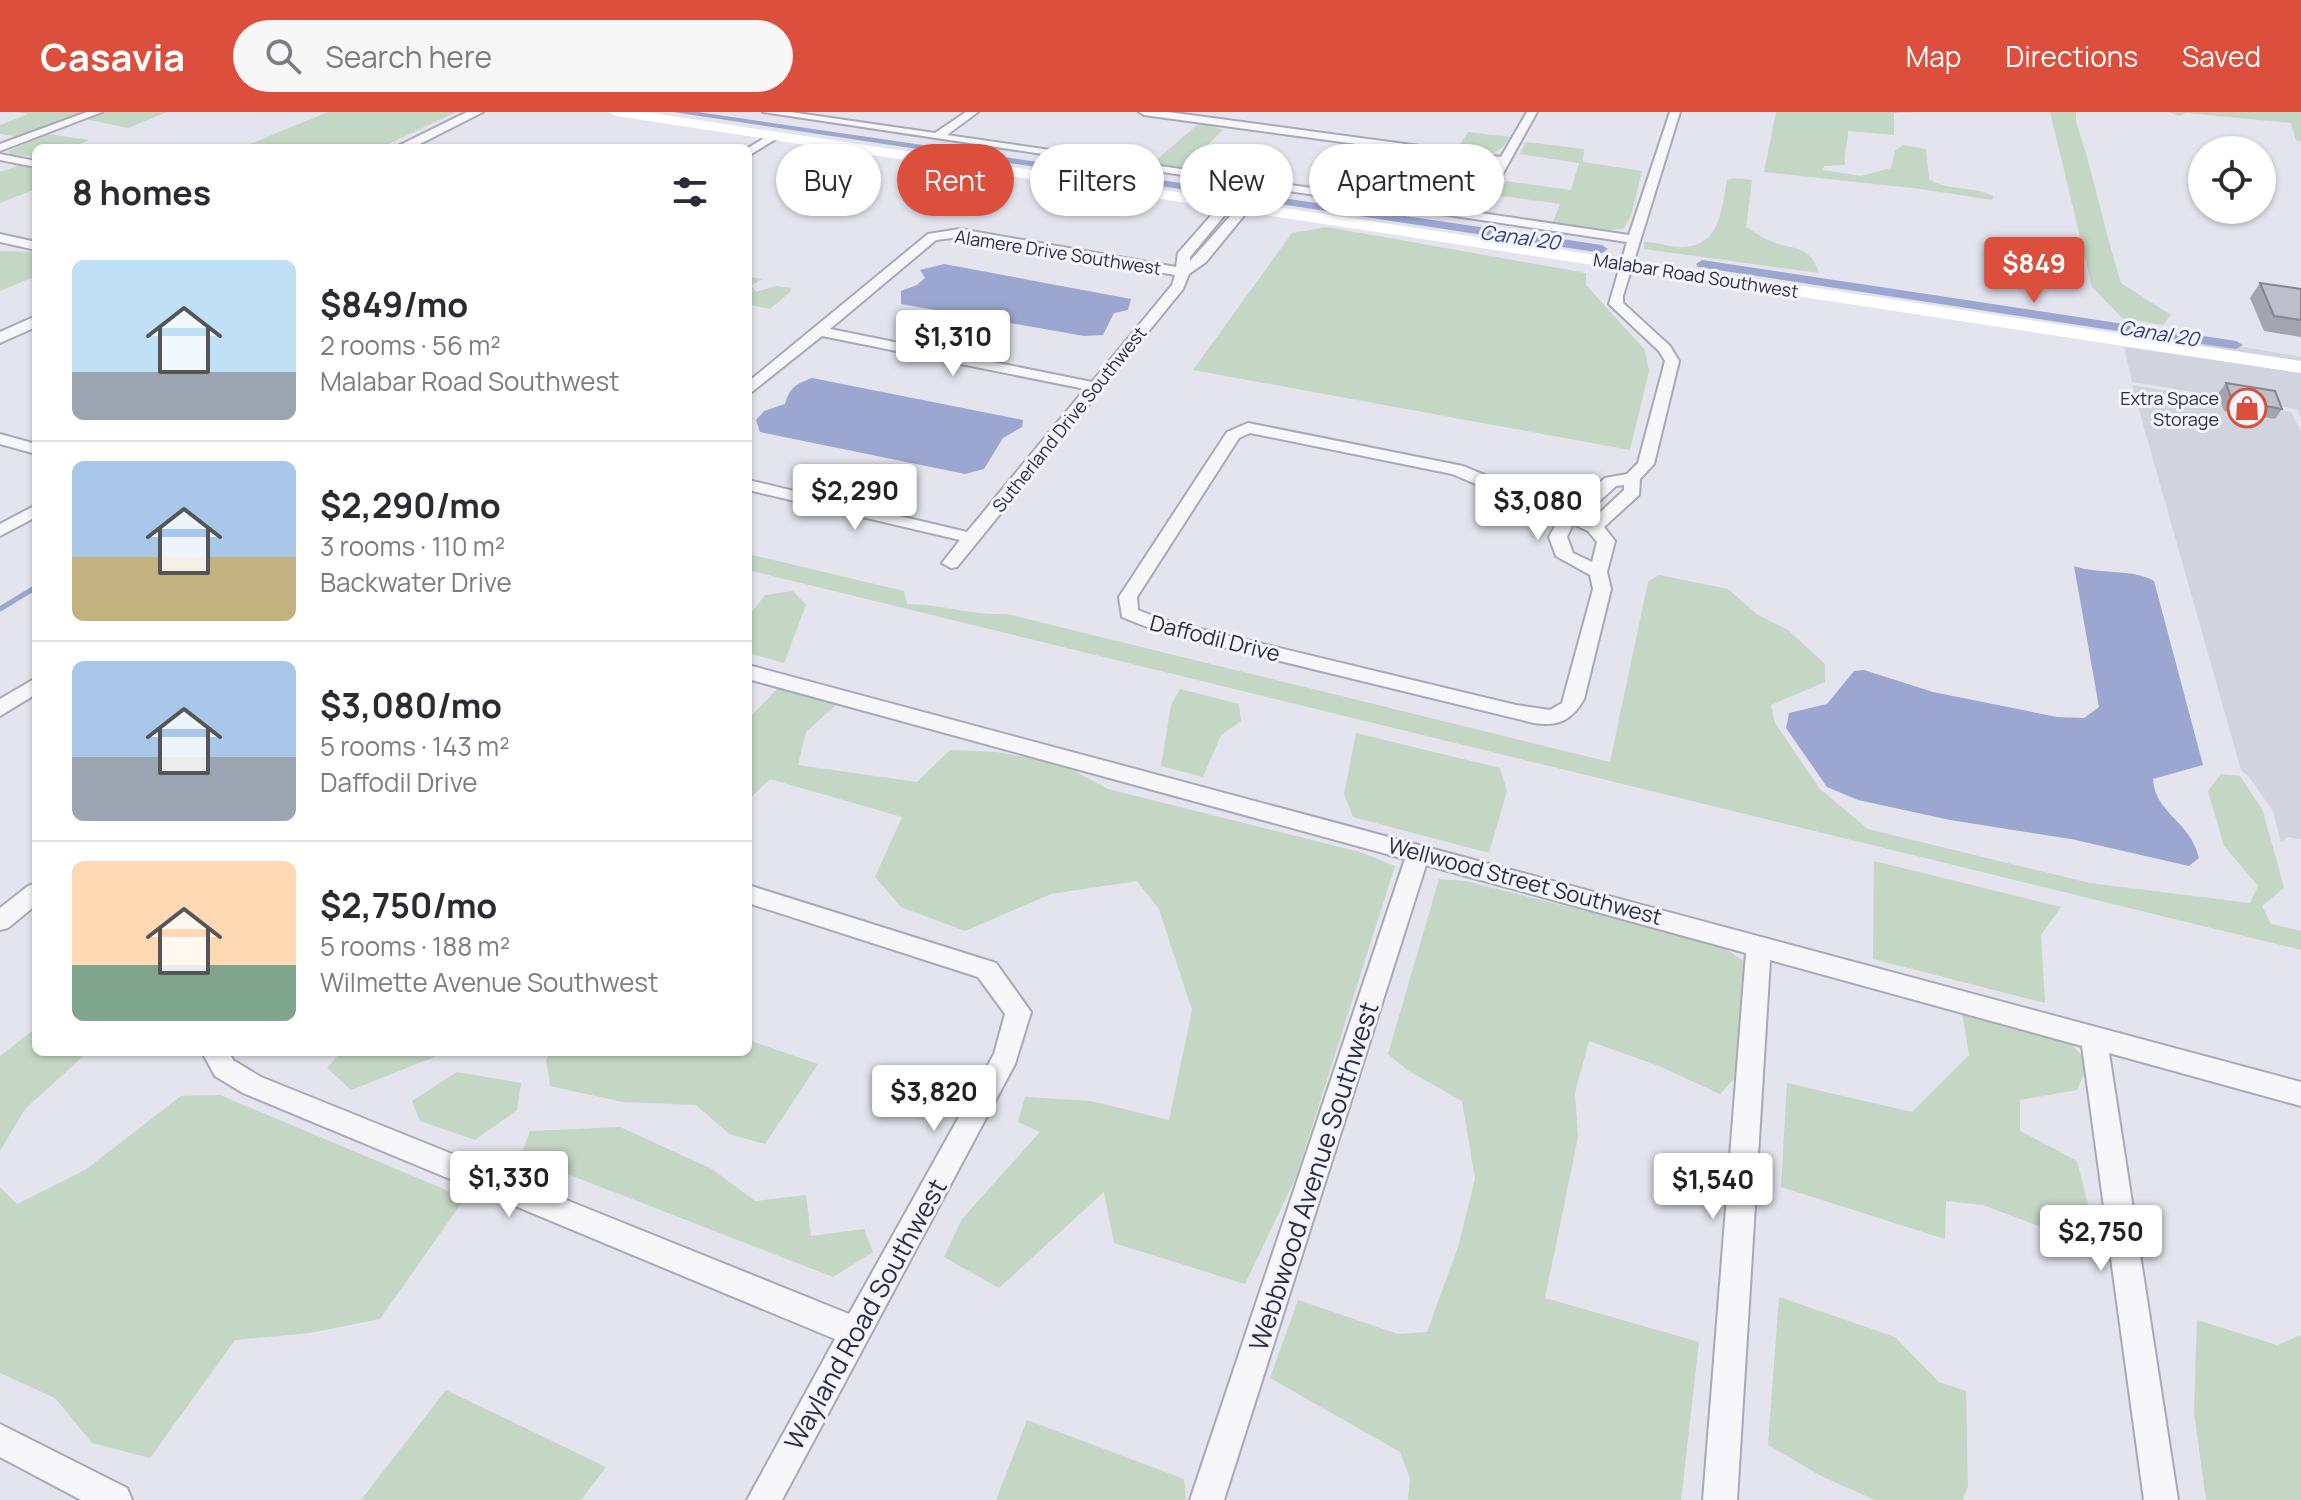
<!DOCTYPE html>
<meta charset="utf-8">
<style>
body{margin:0;font-family:Manrope,sans-serif;background:#f7f7f7;color:#2b2b33;height:100vh;display:flex;flex-direction:column;font-size:30px;white-space:nowrap}
*{box-sizing:border-box;margin:0}
p{font-size:26px;color:#7c7c81}
.icon{flex:none;width:44px;height:44px;fill:none;stroke:currentColor;stroke-width:2;stroke-linecap:round;stroke-linejoin:round}
.map{position:relative;flex:1;overflow:hidden}
.drawer{position:absolute;left:32px;top:32px;width:720px;height:912px;display:flex;flex-direction:column;background:#fff;border-radius:12px;box-shadow:0 2px 6px #0004}
.drawer>*{flex:none}
.guide{position:absolute;left:776px;top:32px;width:760px;height:72px;display:flex;gap:16px}
.fabs{position:absolute;left:2188px;top:24px;display:grid;gap:16px}
.fabs a{display:grid;place-items:center;width:88px;height:88px;border-radius:50%;background:#fff;box-shadow:0 2px 6px #0004;font-size:40px}
.price{position:absolute;translate:-50% -68px;padding:0 18px;border-radius:8px;background:#fff;color:#222;font-size:26px;line-height:52px;filter:drop-shadow(0 2px 4px #0008)}
.price::after{content:'';position:absolute;left:50%;top:48px;width:24px;height:18px;margin-left:-12px;background:inherit;clip-path:polygon(0 0,100% 0,50% 100%)}
.price.on{background:#dc4f3d;color:#fff}
ul{padding:0;list-style:none}
li{display:flex;align-items:center;gap:24px;height:200px;padding:0 40px}
li+li{border-top:2px solid #e1e1e2}
li span{display:grid;place-items:center;flex:none;width:224px;height:160px;border-radius:12px;color:#555}
li>.icon{margin-inline-start:auto}
span .icon{width:96px;height:96px;fill:#fffc;stroke-width:1}
li b{font-size:34px}
h2{display:flex;justify-content:space-between;align-items:center;height:96px;padding:0 40px;font-size:34px}
.chip{padding:0 28px;border-radius:36px;background:#fff;box-shadow:0 2px 6px #0004;font-size:28px;line-height:72px}
.chip.on{background:#dc4f3d;color:#fff}
header{display:flex;align-items:center;gap:48px;box-sizing:border-box;height:112px;padding:0 40px;background:#dc4f3d;color:#fff}
header strong{font-size:38px}
nav{display:flex;gap:44px;margin-inline-start:auto;font-size:28px}
.search{width:560px;height:72px;background:#f7f7f7;display:flex;align-items:center;gap:20px;box-sizing:border-box;padding:0 28px;border-radius:44px;color:#7c7c81;font-size:30px}
.map>svg:first-child{display:block}
.built{fill:#d1d3df}
.green{fill:#c3d7c4}
.water{fill:#9ba7d0}
.lines{fill:none;stroke-linecap:round;stroke-linejoin:round}
.stream{stroke:#9ba7d0;stroke-width:5}
.canal{fill:#9ba7d0;fill-rule:evenodd}
.minor-casing{stroke:#a7a9b8;stroke-width:4}
.tertiary-casing{stroke:#a7a9b8;stroke-width:4}
.minor{fill:#f7f7fa;fill-rule:evenodd}
.tertiary{fill:#f7f7fa;fill-rule:evenodd}
.secondary{fill:#fff;fill-rule:evenodd}
.wall{fill:#a3a4b0}
.building{fill:#bdbfcd;stroke:#848690;stroke-width:2}
.labels{text-anchor:middle;dominant-baseline:central;stroke-width:6;stroke-linejoin:round;paint-order:stroke}
.far-street-label{font-size:18px;fill:#292c47;stroke:#f3f4f9}
.far-poi-label{font-size:18px;fill:#292c47;stroke:#f3f4f9;text-anchor:end}
.far-water-label{font-size:20px;font-style:italic;fill:#2e3d80;stroke:#f3f4f9}
.street-label{font-size:22px;fill:#292c47;stroke:#f3f4f9}
.near-street-label{font-size:26px;fill:#292c47;stroke:#f3f4f9}
</style>
<header>
<strong>Casavia</strong>
<div class="search"><svg class="icon" aria-label="search" viewBox="0 0 24 24"><circle cx="10" cy="10" r="6"/><path d="M15 15l6 6"/></svg>Search here</div>
<nav><a>Map</a><a>Directions</a><a>Saved</a></nav>
</header>
<div class="map">
<svg width="2301" height="1388" viewBox="0 0 2301 1388">
<rect width="100%" height="100%" fill="#e3e4ed"/>
<!-- built -->
<path class="built" d="M 2115,212 L 2301,245 L 2301,252 L 2119,225 Z
M 2124,235 L 2301,261 L 2301,306 L 2297,297 L 2132,270 Z
M 2132,273 L 2291,300 L 2301,319 L 2301,727 L 2288,725 L 2281,730 L 2273,699 L 2249,665 L 2241,658 Z"/>
<!-- green -->
<path class="green" d="M 16,0 L 89,0 L 21,25 L 0,22 L 0,13 L 28,2 Z
M 104,0 L 167,0 L 128,16 L 86,7 Z
M 328,0 L 456,0 L 380,36 L 240,36 Z
M 1776,0 L 1918,0 L 1894,1 L 1894,23 L 1848,19 C 1848,31 1844,40 1845,53 L 1824,54 L 1823,58 L 1861,64 L 1891,56 L 1895,39 L 1903,33 L 1926,37 L 1929,67 C 1948,80 1973,73 1993,84 L 1992,88 L 1921,77 L 1764,60 Z
M 2050,0 L 2076,0 L 2076,10 C 2094,63 2104,117 2121,171 L 2171,203 L 2163,213 L 2122,206 L 2092,175 Z
M 2168,0 L 2301,0 L 2301,30 L 2296,28 L 2291,11 L 2186,1 L 2180,4 Z
M 1208,12 L 1223,18 L 1183,57 L 1152,52 L 1197,13 Z
M 1468,20 L 1510,25 C 1495,50 1481,42 1456,39 Z
M 48,22 L 89,28 L 70,36 L 36,36 L 36,45 L 11,42 L 8,39 Z
M 1526,30 L 1584,37 L 1583,50 L 1642,59 L 1631,104 L 1623,117 L 1609,118 L 1553,110 L 1560,92 L 1495,83 L 1506,69 L 1571,78 L 1579,51 L 1519,42 Z
M 20,53 L 36,56 L 36,77 L 0,91 L 0,60 Z
M 1734,66 L 1752,68 L 1746,115 C 1753,119 1761,125 1768,128 C 1792,139 1809,131 1819,161 L 1644,137 L 1644,130 C 1658,130 1668,135 1682,135 C 1721,134 1721,98 1727,68 Z
M 1327,115 L 1586,161 L 1586,173 L 1645,238 L 1649,259 L 1630,338 L 1193,258 L 1292,121 Z
M 0,139 L 36,140 L 36,164 L 0,179 Z
M 748,165 L 763,167 L 751,173 L 756,180 L 776,174 L 791,176 L 790,180 L 770,197 L 751,193 Z
M 748,442 L 904,479 L 907,492 C 942,492 973,504 1007,502 L 1610,650 L 1648,470 L 1659,463 L 1728,477 L 1758,503 L 1788,518 L 1825,552 L 1825,570 L 1771,593 L 1775,611 L 1820,677 L 1868,717 L 2090,771 L 2250,791 L 2258,774 L 2224,734 L 2208,679 L 2221,662 L 2240,664 L 2263,699 L 2284,776 L 2262,794 L 2271,812 L 2301,819 L 2301,838 L 748,458 Z
M 793,479 L 806,493 L 784,551 L 748,541 L 748,505 L 765,483 Z
M 778,576 L 838,591 L 806,620 L 798,653 L 917,670 L 950,638 L 997,640 L 1062,652 L 1108,677 L 1360,740 L 1395,754 L 1296,1065 L 1245,1172 L 1114,1131 L 1104,1080 L 999,1176 L 944,1145 L 962,1107 L 1040,1020 L 1018,1010 L 1025,985 L 1091,989 L 1169,1008 L 1192,898 L 1159,797 L 1137,769 L 1051,782 L 965,819 L 901,795 L 875,765 L 902,705 L 770,667 L 748,688 L 748,607 Z
M 1180,577 L 1239,592 L 1241,609 L 1221,623 L 1203,665 L 1161,654 L 1171,593 Z
M 1356,621 L 1500,656 L 1507,679 L 1489,741 L 1353,705 L 1344,682 Z
M 1874,749 L 2061,795 L 2041,823 L 2045,891 L 1873,847 Z
M 1439,767 L 1465,769 L 1719,832 L 1748,852 L 1742,959 L 1720,982 L 1659,954 L 1589,929 L 1575,981 L 1578,1025 L 1545,1186 L 1699,1230 L 1681,1388 L 1408,1388 L 1410,1367 L 1400,1340 L 1270,1266 L 1298,1188 L 1398,1222 L 1427,1220 L 1458,1135 L 1475,1067 L 1462,989 L 1407,958 L 1388,942 Z
M 1962,899 L 2067,928 L 2089,951 L 2077,978 L 2020,988 L 2020,1019 L 2077,1049 L 2089,1096 L 2057,1121 L 1983,1093 L 1946,1089 L 1945,1127 L 1781,1075 L 1787,971 L 1912,1000 L 1969,943 Z
M 36,916 L 36,940 L 88,940 L 25,997 L 0,1039 L 0,944 Z
M 748,928 L 818,952 L 765,1032 L 729,1022 L 696,993 L 623,990 L 550,974 L 546,947 L 551,940 L 748,940 Z
M 341,940 L 447,940 L 351,978 L 327,956 Z
M 457,960 L 521,971 L 517,998 L 475,1028 L 420,1009 L 412,989 Z
M 220,983 L 465,1086 L 380,1207 L 310,1221 L 235,1228 L 150,1346 L 92,1331 L 55,1286 L 0,1261 L 0,1075 L 17,1092 L 85,1058 L 181,984 Z
M 620,1015 L 712,1057 L 755,1089 L 806,1083 L 811,1124 L 864,1117 L 873,1140 L 833,1165 L 521,1044 L 530,1019 Z
M 1779,1185 L 1895,1225 L 1939,1270 L 1966,1279 L 1968,1375 L 1962,1388 L 1875,1388 L 1821,1364 L 1768,1333 Z
M 2197,1208 L 2277,1233 L 2301,1223 L 2301,1388 L 2206,1388 L 2194,1300 Z
M 446,1278 L 606,1355 L 581,1388 L 361,1388 Z
M 1027,1308 L 1184,1367 L 1186,1388 L 996,1388 Z"/>
<!-- water -->
<path class="water" d="M 944,152 L 1131,187 L 1128,198 L 1114,201 L 1103,223 L 1084,224 L 901,192 L 901,179 L 917,173 L 925,166 L 920,158 Z
M 812,266 L 1023,308 L 1022,315 L 1003,326 L 984,357 L 965,362 L 760,320 L 756,308 L 764,299 L 785,292 C 790,275 796,272 812,266 Z
M 2074,454 C 2099,463 2132,456 2154,469 L 2203,653 L 2153,667 C 2155,702 2190,708 2199,746 L 2189,754 L 2071,727 L 1950,708 L 1858,688 L 1827,675 L 1786,616 L 1789,601 L 1827,592 L 1854,559 L 1864,558 L 1933,580 L 2057,605 L 2084,606 L 2099,595 Z"/>
<g class="lines">
<!-- stream -->
<path class="stream" d="M 0,497 L 36,475"/>
<!-- canal -->
<path class="canal" d="M 673,0 L 698,0 L 1602,133 L 1608,137 L 1602,141 Z
M 1702,148 L 2236,229 L 2243,233 L 2236,237 L 1698,155 L 1696,152 Z"/>
<defs>
<path id="minor" d="M 87,0 L 102,0 L 0,39 L 0,32 Z
M 763,0 L 790,0 L 935,21 L 966,0 L 978,0 L 947,23 L 1470,99 L 1497,51 L 1144,3 L 1139,0 L 1168,0 L 1501,45 L 1527,0 L 1537,0 L 1481,101 L 1629,123 L 1670,0 L 1680,0 L 1623,184 L 1623,191 L 1670,234 L 1679,249 L 1654,352 L 1640,367 L 1639,383 L 1604,415 L 1615,429 L 1607,460 L 1611,477 L 1584,587 C 1572,608 1558,615 1534,611 L 1157,519 L 1122,505 L 1119,485 L 1227,320 L 1248,311 L 1463,354 L 1569,398 L 1605,366 L 1627,362 L 1638,351 L 1665,249 L 1659,239 L 1609,192 L 1627,130 ZM 1250,321 L 1452,362 L 1559,407 L 1549,425 L 1556,444 L 1590,463 L 1593,477 L 1562,591 L 1550,598 L 1516,593 L 1163,508 L 1138,498 L 1137,485 L 1239,326 ZM 1624,373 L 1624,378 L 1592,408 L 1583,404 L 1616,374 ZM 1573,412 L 1588,419 L 1597,430 L 1592,450 L 1573,441 L 1567,425 Z
M 771,22 L 781,24 L 748,44 L 748,36 Z
M 0,42 L 36,49 L 36,55 L 0,48 Z
M 1223,90 L 1233,93 L 1190,145 L 1190,149 L 1241,92 L 1251,95 L 1206,150 L 1189,162 L 1183,177 L 957,455 L 951,456 L 942,451 L 960,428 L 748,378 L 748,368 L 967,420 L 1085,277 L 822,224 L 748,283 L 748,270 L 928,122 L 960,117 L 1176,155 L 1178,141 ZM 960,125 L 1175,163 L 1172,173 L 1092,270 L 830,217 L 936,128 Z
M 0,122 L 36,130 L 36,138 L 0,130 Z
M 0,322 L 36,332 L 36,342 L 0,332 Z
M 36,393 L 36,405 L 0,424 L 0,412 Z
M 748,553 L 2301,970 L 2301,994 L 2109,941 L 2178,1388 L 2144,1388 L 2082,934 L 1770,848 L 1737,1388 L 1703,1388 L 1746,841 L 1426,753 L 1224,1388 L 1190,1388 L 1405,747 L 748,567 Z
M 36,566 L 36,582 L 0,604 L 0,587 Z
M 36,771 L 36,793 L 8,816 L 0,818 L 0,796 L 28,774 Z
M 748,773 L 996,851 L 1031,900 L 1015,952 L 782,1388 L 747,1388 L 835,1227 L 243,981 L 215,964 L 202,940 L 229,940 L 233,948 L 261,965 L 849,1202 L 994,942 L 1005,902 L 978,865 L 748,791 Z
M 0,1312 L 127,1376 L 132,1388 L 81,1388 L 0,1345 Z"/>
<path id="tertiary" d="M 467,0 L 483,0 L 412,36 L 394,36 Z
M 36,204 L 36,215 L 0,231 L 0,220 Z"/>
</defs>
<!-- minor casing -->
<use href="#minor" class="minor-casing"/>
<!-- tertiary casing -->
<use href="#tertiary" class="tertiary-casing"/>
<!-- minor -->
<use href="#minor" class="minor"/>
<!-- tertiary -->
<use href="#tertiary" class="tertiary"/>
<!-- secondary -->
<path class="secondary" d="M 609,0 L 645,0 L 2301,249 L 2301,261 L 616,4 Z"/>
</g>
<!-- wall -->
<path class="wall" d="M 2260,171 L 2301,177 L 2301,225 L 2264,219 L 2250,186 Z
M 2226,271 L 2282,297 L 2275,307 L 2224,299 L 2218,282 Z"/>
<!-- building -->
<path class="building" d="M 2260,171 L 2301,177 L 2301,208 L 2274,204 Z
M 2226,271 L 2275,279 L 2282,297 L 2232,288 Z"/>
<!-- icons -->
<defs>
<symbol id="shop-ring" viewBox="-11 -11 22 22"><circle r="9.5" fill="#f3f4f9" stroke="#dc4f3d" stroke-width="1.5"/><path d="M-5-2.5h2.3a2.7 3.5 0 0 1 5.4 0H5L5.5 6h-11ZM-1.5-2.5h3a1.5 2.3 0 0 0-3 0Z" fill="#dc4f3d"/></symbol>
</defs>
<g fill-rule="evenodd">
<use href="#shop-ring" x="2225" y="274" width="44" height="44"/>
</g>
<g class="labels">
<!-- far-street labels -->
<g class="far-street-label">
<text transform="translate(1058 140) rotate(9)">Alamere Drive Southwest</text>
<text transform="translate(1696 163) rotate(9)">Malabar Road Southwest</text>
<text transform="translate(1069 307) rotate(-51)">Sutherland Drive Southwest</text>
</g>
<!-- far-poi labels -->
<g class="far-poi-label">
<text x="2219" y="286">Extra Space<tspan x="2219" dy="21">Storage</tspan></text>
</g>
<!-- far-water labels -->
<g class="far-water-label">
<text transform="translate(1520 125) rotate(8)">Canal 20</text>
<text transform="translate(2159 221) rotate(9)">Canal 20</text>
</g>
<!-- street labels -->
<g class="street-label">
<text transform="translate(1215 526) rotate(14)">Daffodil Drive</text>
<text transform="translate(1525 769) rotate(15)">Wellwood Street Southwest</text>
</g>
<!-- near-street labels -->
<g class="near-street-label">
<text transform="translate(1313 1064) rotate(-72)">Webbwood Avenue Southwest</text>
<text transform="translate(865 1202) rotate(-61)">Wayland Road Southwest</text>
</g>
</g>
</svg>
<div class="fabs">
<a><svg class="icon" aria-label="locate" viewBox="0 0 24 24"><circle cx="12" cy="12" r="6"/><path d="M12 2v4M12 18v4M2 12h4M18 12h4"/></svg></a>
</div>
<b class="price on" style="left:2034px;top:193px">$849</b>
<b class="price" style="left:953px;top:266px">$1,310</b>
<b class="price" style="left:855px;top:420px">$2,290</b>
<b class="price" style="left:1538px;top:430px">$3,080</b>
<b class="price" style="left:934px;top:1021px">$3,820</b>
<b class="price" style="left:509px;top:1107px">$1,330</b>
<b class="price" style="left:1713px;top:1109px">$1,540</b>
<b class="price" style="left:2101px;top:1161px">$2,750</b>
<div class="guide">
<a class="chip">Buy</a>
<a class="chip on">Rent</a>
<a class="chip">Filters</a>
<a class="chip">New</a>
<a class="chip">Apartment</a>
</div>
<section class="drawer">
<h2>8 homes<svg class="icon" aria-label="filters" viewBox="0 0 24 24"><path d="M4 7h16M4 17h16"/><circle cx="9" cy="7" r="2"/><circle cx="15" cy="17" r="2"/></svg></h2>
<ul>
<li><span style="background:linear-gradient(#bfe0f5 70%,#9aa5b1 0)"><svg class="icon" aria-label="home" viewBox="0 0 24 24"><path d="M3 11l9-7 9 7M6 9v11h12V9"/></svg></span><div><b>$849/mo</b><p>2 rooms · 56 m²</p><p>Malabar Road Southwest</p></div></li>
<li><span style="background:linear-gradient(#a9c7e8 60%,#c2b280 0)"><svg class="icon" aria-label="home" viewBox="0 0 24 24"><path d="M3 11l9-7 9 7M6 9v11h12V9"/></svg></span><div><b>$2,290/mo</b><p>3 rooms · 110 m²</p><p>Backwater Drive</p></div></li>
<li><span style="background:linear-gradient(#a9c7e8 60%,#9aa5b1 0)"><svg class="icon" aria-label="home" viewBox="0 0 24 24"><path d="M3 11l9-7 9 7M6 9v11h12V9"/></svg></span><div><b>$3,080/mo</b><p>5 rooms · 143 m²</p><p>Daffodil Drive</p></div></li>
<li><span style="background:linear-gradient(#ffd9b3 65%,#7fa58c 0)"><svg class="icon" aria-label="home" viewBox="0 0 24 24"><path d="M3 11l9-7 9 7M6 9v11h12V9"/></svg></span><div><b>$2,750/mo</b><p>5 rooms · 188 m²</p><p>Wilmette Avenue Southwest</p></div></li>
</ul>
</section>
</div>
